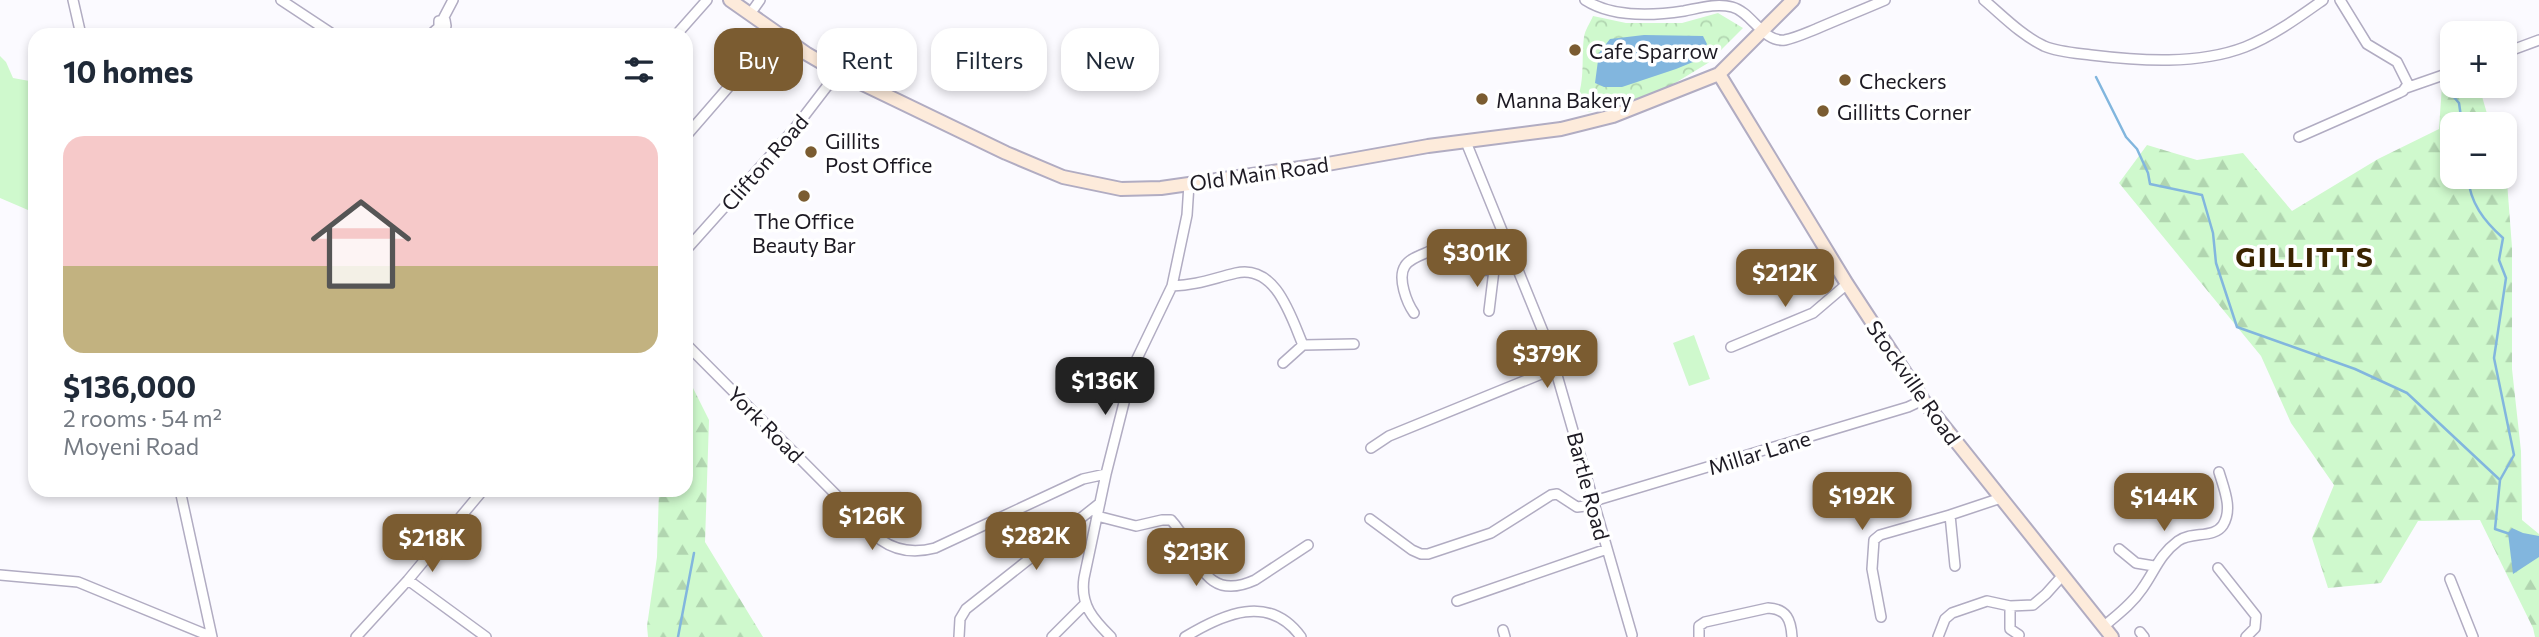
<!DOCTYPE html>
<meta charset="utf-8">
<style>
body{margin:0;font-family:Commissioner,sans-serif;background:#f6f6f7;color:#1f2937;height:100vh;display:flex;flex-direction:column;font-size:26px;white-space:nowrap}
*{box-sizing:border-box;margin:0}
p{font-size:23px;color:#747a83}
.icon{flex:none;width:38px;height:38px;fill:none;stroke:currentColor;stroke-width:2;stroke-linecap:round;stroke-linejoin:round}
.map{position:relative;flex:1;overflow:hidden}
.drawer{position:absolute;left:28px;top:28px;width:665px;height:469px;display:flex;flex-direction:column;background:#fff;border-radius:21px;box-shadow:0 4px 10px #0003}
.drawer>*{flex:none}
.guide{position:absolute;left:714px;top:28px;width:665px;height:63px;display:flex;gap:14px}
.buttons{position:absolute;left:2440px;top:21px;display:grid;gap:14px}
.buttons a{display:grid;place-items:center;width:77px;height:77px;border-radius:14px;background:#fff;box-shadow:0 4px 10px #0003;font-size:35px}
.price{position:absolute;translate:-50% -60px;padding:0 16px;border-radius:14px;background:#7b5c31;color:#fff;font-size:23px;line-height:46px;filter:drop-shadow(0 2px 4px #0008)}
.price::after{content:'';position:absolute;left:50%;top:42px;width:21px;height:16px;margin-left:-10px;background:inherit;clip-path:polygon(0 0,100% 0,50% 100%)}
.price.on{background:#222;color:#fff}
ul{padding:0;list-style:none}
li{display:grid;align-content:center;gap:14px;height:371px;padding:0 35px}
li span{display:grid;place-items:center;height:217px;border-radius:21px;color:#555}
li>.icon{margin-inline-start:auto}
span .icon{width:126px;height:126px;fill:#fffc;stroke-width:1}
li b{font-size:30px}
h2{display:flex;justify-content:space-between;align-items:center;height:84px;padding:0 35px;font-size:30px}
.tag{padding:0 24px;border-radius:21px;background:#fff;box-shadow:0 4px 10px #0003;font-size:24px;line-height:63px}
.tag.on{background:#7b5c31;color:#fff}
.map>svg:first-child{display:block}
.forest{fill:url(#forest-firs)}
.park{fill:url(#park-crowns)}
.pitch{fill:#cff9cd}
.water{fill:#82b6de}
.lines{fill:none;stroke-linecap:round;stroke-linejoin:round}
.stream{stroke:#82b6de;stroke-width:2.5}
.street-casing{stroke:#b1acc2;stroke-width:12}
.secondary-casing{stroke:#b1acc2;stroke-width:16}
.street{stroke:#fff;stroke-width:9}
.secondary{stroke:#fdebdb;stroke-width:12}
.poi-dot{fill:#7b5c31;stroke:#fff;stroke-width:2.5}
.labels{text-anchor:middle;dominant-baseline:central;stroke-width:7;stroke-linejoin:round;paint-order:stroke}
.poi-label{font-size:21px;fill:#1d1a23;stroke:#fff;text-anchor:start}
.street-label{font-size:21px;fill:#1d1a23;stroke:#fff}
.district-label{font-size:28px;font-weight:bold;letter-spacing:2px;fill:#3b2400;stroke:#fff}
</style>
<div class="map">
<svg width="2539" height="637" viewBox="0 0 2539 637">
<defs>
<pattern id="forest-firs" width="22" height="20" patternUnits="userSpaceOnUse" patternTransform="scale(1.75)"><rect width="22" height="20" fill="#cff9cd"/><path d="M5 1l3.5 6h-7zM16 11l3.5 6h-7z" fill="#b1d5b0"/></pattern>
<pattern id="park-crowns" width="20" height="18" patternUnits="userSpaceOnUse" patternTransform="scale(1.75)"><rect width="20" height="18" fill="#cff9cd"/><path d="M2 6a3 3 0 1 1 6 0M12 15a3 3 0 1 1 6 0" fill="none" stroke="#b1d5b0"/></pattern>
</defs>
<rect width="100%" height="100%" fill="#fbfaff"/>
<!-- forest -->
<path class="forest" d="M 2452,81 L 2452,86 L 2479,86 L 2490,124 L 2452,124 L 2452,177 L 2504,177 L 2504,174 L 2507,182 L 2512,247 L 2512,369 L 2521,451 L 2522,520 L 2539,534 L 2539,637 L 2535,637 L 2533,628 L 2480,520 L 2418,521 L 2381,583 L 2328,588 L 2312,538 L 2334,485 L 2291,423 L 2261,356 L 2119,183 L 2147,145 L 2197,160 L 2243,153 L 2292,211 L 2378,159 L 2439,129 L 2442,85 Z
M 693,388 L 709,420 L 705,542 L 763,637 L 648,637 L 647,626 L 657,557 L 659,490 L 686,490 L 686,391 Z"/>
<!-- park -->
<path class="park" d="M 1718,13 L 1743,28 L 1708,63 L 1657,94 L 1589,112 L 1574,104 C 1586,87 1581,57 1584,37 C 1585,30 1590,23 1593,16 L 1626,23 L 1682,23 Z"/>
<!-- pitch -->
<path class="pitch" d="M 0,56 L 6,62 L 13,78 L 35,82 L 35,213 L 0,198 Z
M 1694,335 L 1710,379 L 1689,386 L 1673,343 Z"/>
<!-- water -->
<path class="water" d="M 1644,35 L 1703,36 L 1707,44 L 1693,62 L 1676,69 L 1622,87 L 1604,87 L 1595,83 L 1599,53 L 1610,39 Z
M 2512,528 L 2523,533 L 2539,536 L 2539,557 L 2513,574 L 2508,533 Z"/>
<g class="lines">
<!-- stream -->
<path class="stream" d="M 2096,77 L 2126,137 L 2137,149 L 2148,173 L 2150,184 L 2202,195 L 2213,233 L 2216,263 L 2237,327 L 2355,369 L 2407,393 L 2500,480
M 2447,89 L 2459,103 L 2462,124
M 2468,177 C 2470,203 2484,221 2503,238 L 2499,260 L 2506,278 L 2494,358 L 2514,455 L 2500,480 L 2495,529 L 2510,534
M 678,637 L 694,553"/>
<defs>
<path id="street" d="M 73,0 L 81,35
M 281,0 L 334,35
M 1585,0 C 1613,18 1652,16 1684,11 C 1700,8 1716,3 1732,7 C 1752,12 1763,43 1785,40 C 1795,38 1806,33 1816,29 C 1839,19 1862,10 1885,0
M 1984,0 C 2003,16 2021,35 2044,46 C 2058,52 2075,53 2091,55 C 2140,61 2198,65 2245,47 C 2273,36 2299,17 2323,0
M 750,14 L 760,0
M 443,19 L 453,0
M 430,35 L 439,27 L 446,26 L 445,20 L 439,21 L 439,27
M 676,35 L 707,0
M 2504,53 L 2539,40
M 2406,88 L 2452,72
M 686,136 L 732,83 L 752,71
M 2299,137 L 2399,93 L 2403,91 L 2408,84 L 2397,62 L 2367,44 L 2340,0
M 1466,142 L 1548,344 L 1632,635
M 686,250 L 795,128 L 838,72
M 1172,286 C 1198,285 1211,279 1236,273 C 1276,264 1291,317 1303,345 L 1354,344
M 1489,311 L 1494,270
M 1414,313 C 1407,303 1397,278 1405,266 C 1409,259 1421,255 1428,252 C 1435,248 1446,243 1454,247 C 1467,251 1469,267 1484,270 C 1495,272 1505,265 1515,261
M 686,344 L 881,540 C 898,552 916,553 935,548 L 1083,479 L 1106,474
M 1731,347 L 1813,313 L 1847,284
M 1283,363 L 1303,345
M 1371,448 L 1389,436 L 1556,368
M 180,490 L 212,637
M 1594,501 L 1908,407 L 1923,400
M 1097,516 L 1136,526 L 1162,520 L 1171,520 C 1198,548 1200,605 1255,580 L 1308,545
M 1370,519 L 1412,550 L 1421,554 L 1428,554 L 1491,533 L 1551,495 L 1557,494 L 1577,507 L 1595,505
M 2119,549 L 2136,563 L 2154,566
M 1955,566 L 1950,515 L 2001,498
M 2218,568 L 2256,616 L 2255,628 L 2246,637
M 0,575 L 78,582 L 212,637
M 2450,579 L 2473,637
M 408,580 L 486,637
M 1457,601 L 1607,549
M 2010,606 L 2010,629 L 2019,635
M 1881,617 L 1872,569 L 1874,540 L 1880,535 L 1950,515
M 2103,627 C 2117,615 2132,604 2142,589 C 2155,571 2159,555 2178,541 C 2191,531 2214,539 2223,525 C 2233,509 2224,489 2219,472
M 1503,630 L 1505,637
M 2140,632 L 2144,637
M 356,637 L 408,580 L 483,490
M 959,637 L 960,619 L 966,609 L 1100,503
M 1052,637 L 1085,604
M 1111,637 C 1093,619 1080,605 1084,578 L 1106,474 L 1133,367 L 1172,286 L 1187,215 L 1189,184
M 1185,637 C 1223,614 1269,593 1301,637
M 1699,637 L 1699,626 L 1705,622 L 1768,608 C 1787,609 1791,620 1792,637
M 1938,637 L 1945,619 L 1952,613 L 1987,601 L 2010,606 L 2033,605 L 2046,594 L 2063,575"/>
<path id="secondary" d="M 730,0 L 807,54 L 838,72 L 1006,153 L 1063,177 L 1121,189 L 1161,188 L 1322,165 L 1428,146 L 1561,129 L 1613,116 L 1719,74 L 1793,0
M 1719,74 L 1847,284 L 1923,400 L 2112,637"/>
</defs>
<!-- street casing -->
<use href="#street" class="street-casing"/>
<!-- secondary casing -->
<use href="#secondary" class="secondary-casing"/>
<!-- street -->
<use href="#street" class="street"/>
<!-- secondary -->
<use href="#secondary" class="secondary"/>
</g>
<!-- markers -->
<g class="poi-dot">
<circle cx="1575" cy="50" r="7"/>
<circle cx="1845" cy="80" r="7"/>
<circle cx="1482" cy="99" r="7"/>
<circle cx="1823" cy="111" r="7"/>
<circle cx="811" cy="152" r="7"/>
<circle cx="804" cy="196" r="7"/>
</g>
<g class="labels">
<!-- poi labels -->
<g class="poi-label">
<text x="1589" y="50">Cafe Sparrow</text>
<text x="1859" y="80">Checkers</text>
<text x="1496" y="99">Manna Bakery</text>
<text x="1837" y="111">Gillitts Corner</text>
<text x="825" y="140">Gillits<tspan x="825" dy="24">Post Office</tspan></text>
<text x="804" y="220" text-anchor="middle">The Office<tspan x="804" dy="24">Beauty Bar</tspan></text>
</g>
<!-- street labels -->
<g class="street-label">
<text transform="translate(764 162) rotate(-49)">Clifton Road</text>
<text transform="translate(1259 173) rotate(-8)">Old Main Road</text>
<text transform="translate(1914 382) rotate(55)">Stockville Road</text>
<text transform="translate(766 424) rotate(45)">York Road</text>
<text transform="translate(1759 452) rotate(-17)">Millar Lane</text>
<text transform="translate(1589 486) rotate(75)">Bartle Road</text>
</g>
<!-- district labels -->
<g class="district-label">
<text x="2305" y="256">GILLITTS</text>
</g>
</g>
</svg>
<div class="buttons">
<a>+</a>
<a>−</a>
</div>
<b class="price" style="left:1477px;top:289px">$301K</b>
<b class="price" style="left:1785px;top:309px">$212K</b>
<b class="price" style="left:1547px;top:390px">$379K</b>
<b class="price on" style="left:1105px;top:417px">$136K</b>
<b class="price" style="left:1862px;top:532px">$192K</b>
<b class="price" style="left:2164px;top:533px">$144K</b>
<b class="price" style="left:872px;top:552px">$126K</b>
<b class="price" style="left:1036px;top:572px">$282K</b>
<b class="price" style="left:432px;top:574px">$218K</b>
<b class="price" style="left:1196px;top:588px">$213K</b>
<div class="guide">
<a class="tag on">Buy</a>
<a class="tag">Rent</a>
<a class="tag">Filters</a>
<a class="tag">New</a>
</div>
<section class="drawer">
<h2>10 homes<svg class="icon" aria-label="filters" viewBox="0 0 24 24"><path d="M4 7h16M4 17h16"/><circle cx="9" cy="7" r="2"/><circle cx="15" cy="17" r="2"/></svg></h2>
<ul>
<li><span style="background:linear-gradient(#f6c9c9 60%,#c2b280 0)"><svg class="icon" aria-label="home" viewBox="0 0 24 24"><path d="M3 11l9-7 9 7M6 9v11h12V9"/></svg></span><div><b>$136,000</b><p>2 rooms · 54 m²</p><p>Moyeni Road</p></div></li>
</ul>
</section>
</div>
